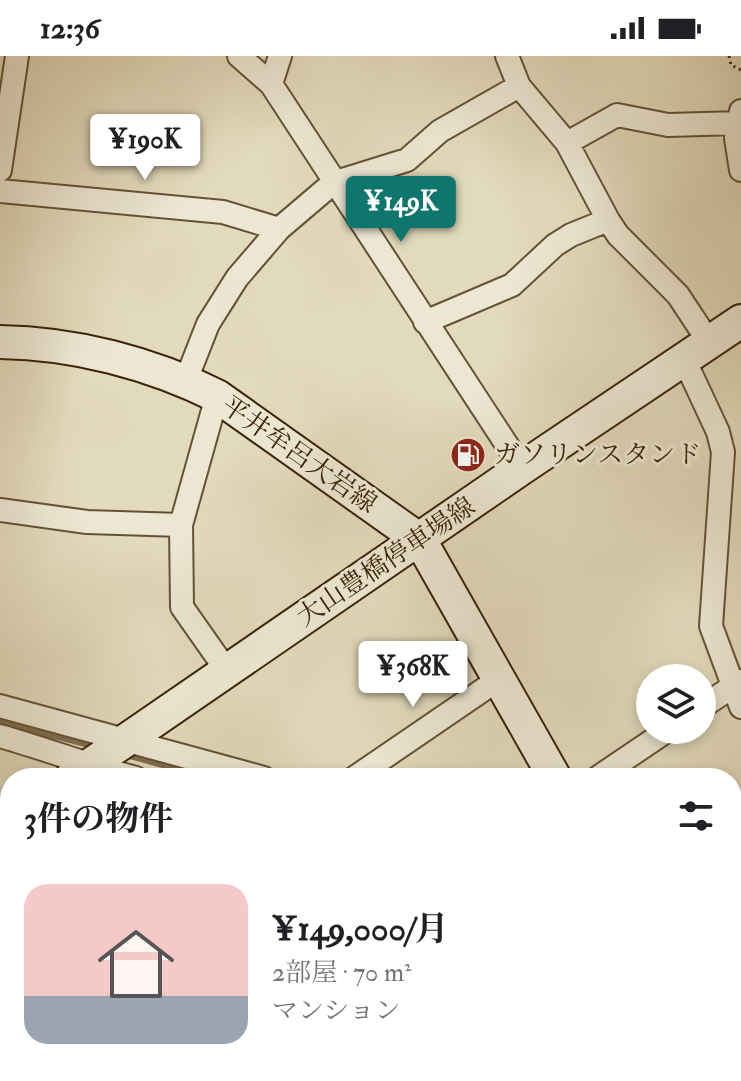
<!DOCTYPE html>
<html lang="ja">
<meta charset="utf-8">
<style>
body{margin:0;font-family:"IM FELL Double Pica","Noto Serif JP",serif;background:#f6f6f6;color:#202124;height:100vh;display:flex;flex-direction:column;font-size:30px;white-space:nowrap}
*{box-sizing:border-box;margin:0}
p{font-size:26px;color:#757577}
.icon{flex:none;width:44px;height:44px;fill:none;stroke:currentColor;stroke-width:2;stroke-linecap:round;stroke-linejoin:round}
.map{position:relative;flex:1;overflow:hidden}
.details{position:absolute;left:0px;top:712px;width:742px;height:314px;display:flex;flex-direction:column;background:#fff;border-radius:32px 32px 0 0;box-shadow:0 4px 12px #0003}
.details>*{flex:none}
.fabs{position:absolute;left:636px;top:608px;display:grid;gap:16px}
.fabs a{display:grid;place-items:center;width:80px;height:80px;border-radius:50%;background:#fff;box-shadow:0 4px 12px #0003;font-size:40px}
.price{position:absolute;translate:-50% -68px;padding:0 18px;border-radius:8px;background:#fff;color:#222;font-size:26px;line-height:52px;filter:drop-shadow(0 2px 4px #0008)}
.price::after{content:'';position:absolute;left:50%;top:48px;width:24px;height:18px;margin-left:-12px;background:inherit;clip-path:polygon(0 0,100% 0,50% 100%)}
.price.on{background:#0f766e;color:#fff}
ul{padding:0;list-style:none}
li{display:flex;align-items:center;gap:24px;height:200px;padding:0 24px}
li+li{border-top:2px solid #e0e0e0}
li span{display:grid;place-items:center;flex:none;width:224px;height:160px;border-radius:24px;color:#555}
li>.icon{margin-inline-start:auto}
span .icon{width:96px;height:96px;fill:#fffc;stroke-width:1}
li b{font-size:34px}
h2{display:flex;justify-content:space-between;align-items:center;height:96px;padding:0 24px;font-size:34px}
.status{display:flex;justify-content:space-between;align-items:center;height:56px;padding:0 40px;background:#fff;direction:ltr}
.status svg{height:22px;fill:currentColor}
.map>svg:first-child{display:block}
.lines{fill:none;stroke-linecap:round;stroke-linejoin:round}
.stream{stroke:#7d6c4f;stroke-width:6}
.minor-casing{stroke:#655235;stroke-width:26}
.secondary-casing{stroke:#3b2408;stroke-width:36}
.path{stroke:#3b2408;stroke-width:3;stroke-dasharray:2 4;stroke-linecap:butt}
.minor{stroke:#ece7d3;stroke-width:22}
.secondary{stroke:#ece7d3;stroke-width:32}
.labels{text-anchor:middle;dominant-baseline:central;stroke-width:6;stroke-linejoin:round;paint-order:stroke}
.street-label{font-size:26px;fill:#3b2408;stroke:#ece7d3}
.poi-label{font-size:26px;fill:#3b2408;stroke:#ece7d3;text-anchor:start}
</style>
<div class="status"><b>12:36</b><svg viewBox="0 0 49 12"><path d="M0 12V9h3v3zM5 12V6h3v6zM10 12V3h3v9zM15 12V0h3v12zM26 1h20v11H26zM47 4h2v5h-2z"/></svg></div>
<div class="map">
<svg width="741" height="1025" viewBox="0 0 741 1025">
<rect width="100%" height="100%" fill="#e2dabc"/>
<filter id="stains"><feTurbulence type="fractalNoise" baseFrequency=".0025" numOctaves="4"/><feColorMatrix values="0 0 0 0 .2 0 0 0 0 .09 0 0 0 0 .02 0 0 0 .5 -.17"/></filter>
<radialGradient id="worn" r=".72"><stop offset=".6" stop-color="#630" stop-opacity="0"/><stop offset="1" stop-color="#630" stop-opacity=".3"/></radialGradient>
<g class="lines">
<!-- stream -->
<path class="stream" d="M 0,666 L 97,691
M 123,698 L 209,722"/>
<defs>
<path id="minor" d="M 239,0 L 271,28 L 522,412
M 507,0 L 519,30 L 567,87 L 608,164 L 618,179 L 678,239 L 709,286
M 271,28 L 280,0
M 741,55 L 736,82 L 741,114
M 567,87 L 617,59 L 668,69 L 739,67
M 0,114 L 17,0
M 0,135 L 223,156 L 279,173
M 425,266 L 512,229 L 555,189 L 571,179 L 608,164
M 684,303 L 718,376 L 723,396 L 711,570 L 741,651
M 186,324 L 208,268 L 237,222 L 279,173 L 333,127 L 407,104 L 440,75 L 519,30
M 217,340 L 181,469 L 182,551 L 227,615
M 0,454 L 87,466 L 181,469
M 0,650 L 264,722
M 702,651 L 741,625
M 0,680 C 46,693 90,710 136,722
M 354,722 L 499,623
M 597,722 L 668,674
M 0,792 L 10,806
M 732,956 L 741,950
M 0,967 L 10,961
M 593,1016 L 601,1025
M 158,1025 L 171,1016
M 441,1025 L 442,1016"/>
<path id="secondary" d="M 0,286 C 74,287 151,307 217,340 L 420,484 L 555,722
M 71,722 L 522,412 L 741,265
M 0,772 L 10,765
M 709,1016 L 713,1025"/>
</defs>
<!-- minor casing -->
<use href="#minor" class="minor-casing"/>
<!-- secondary casing -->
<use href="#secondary" class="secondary-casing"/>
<!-- path -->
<path class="path" d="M 729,0 L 731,9 L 741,14"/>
<!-- minor -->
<use href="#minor" class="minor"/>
<!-- secondary -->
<use href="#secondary" class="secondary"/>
</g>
<!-- icons -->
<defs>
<symbol id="fuel-disc" viewBox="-11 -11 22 22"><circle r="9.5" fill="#8f2418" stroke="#ece7d3"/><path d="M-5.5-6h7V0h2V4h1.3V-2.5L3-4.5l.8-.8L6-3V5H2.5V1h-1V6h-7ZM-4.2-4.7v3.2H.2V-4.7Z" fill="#fff"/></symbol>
</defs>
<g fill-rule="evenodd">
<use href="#fuel-disc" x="448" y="379" width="40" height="40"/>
</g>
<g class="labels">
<!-- street labels -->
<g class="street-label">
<text transform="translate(299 399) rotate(35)">平井牟呂大岩線</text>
<text transform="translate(386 506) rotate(-34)">大山豊橋停車場線</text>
</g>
<!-- poi labels -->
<g class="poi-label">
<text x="494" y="399">ガソリンスタンド</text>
</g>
</g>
<rect width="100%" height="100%" filter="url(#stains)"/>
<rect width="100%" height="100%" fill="url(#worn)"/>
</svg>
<div class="fabs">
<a><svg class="icon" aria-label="layers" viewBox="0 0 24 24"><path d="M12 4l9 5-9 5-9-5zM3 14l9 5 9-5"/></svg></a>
</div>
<b class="price" style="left:145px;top:126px">¥190K</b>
<b class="price on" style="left:401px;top:188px">¥149K</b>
<b class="price" style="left:413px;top:653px">¥368K</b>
<section class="details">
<h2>3件の物件<svg class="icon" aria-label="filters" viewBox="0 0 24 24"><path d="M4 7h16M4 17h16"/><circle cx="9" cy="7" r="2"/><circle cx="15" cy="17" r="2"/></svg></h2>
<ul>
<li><span style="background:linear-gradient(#f6c9c9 70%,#9aa5b1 0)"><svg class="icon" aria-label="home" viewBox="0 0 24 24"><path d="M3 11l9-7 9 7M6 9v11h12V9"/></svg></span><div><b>¥149,000/月</b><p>2部屋 · 70 m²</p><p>マンション</p></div></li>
</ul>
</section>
</div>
